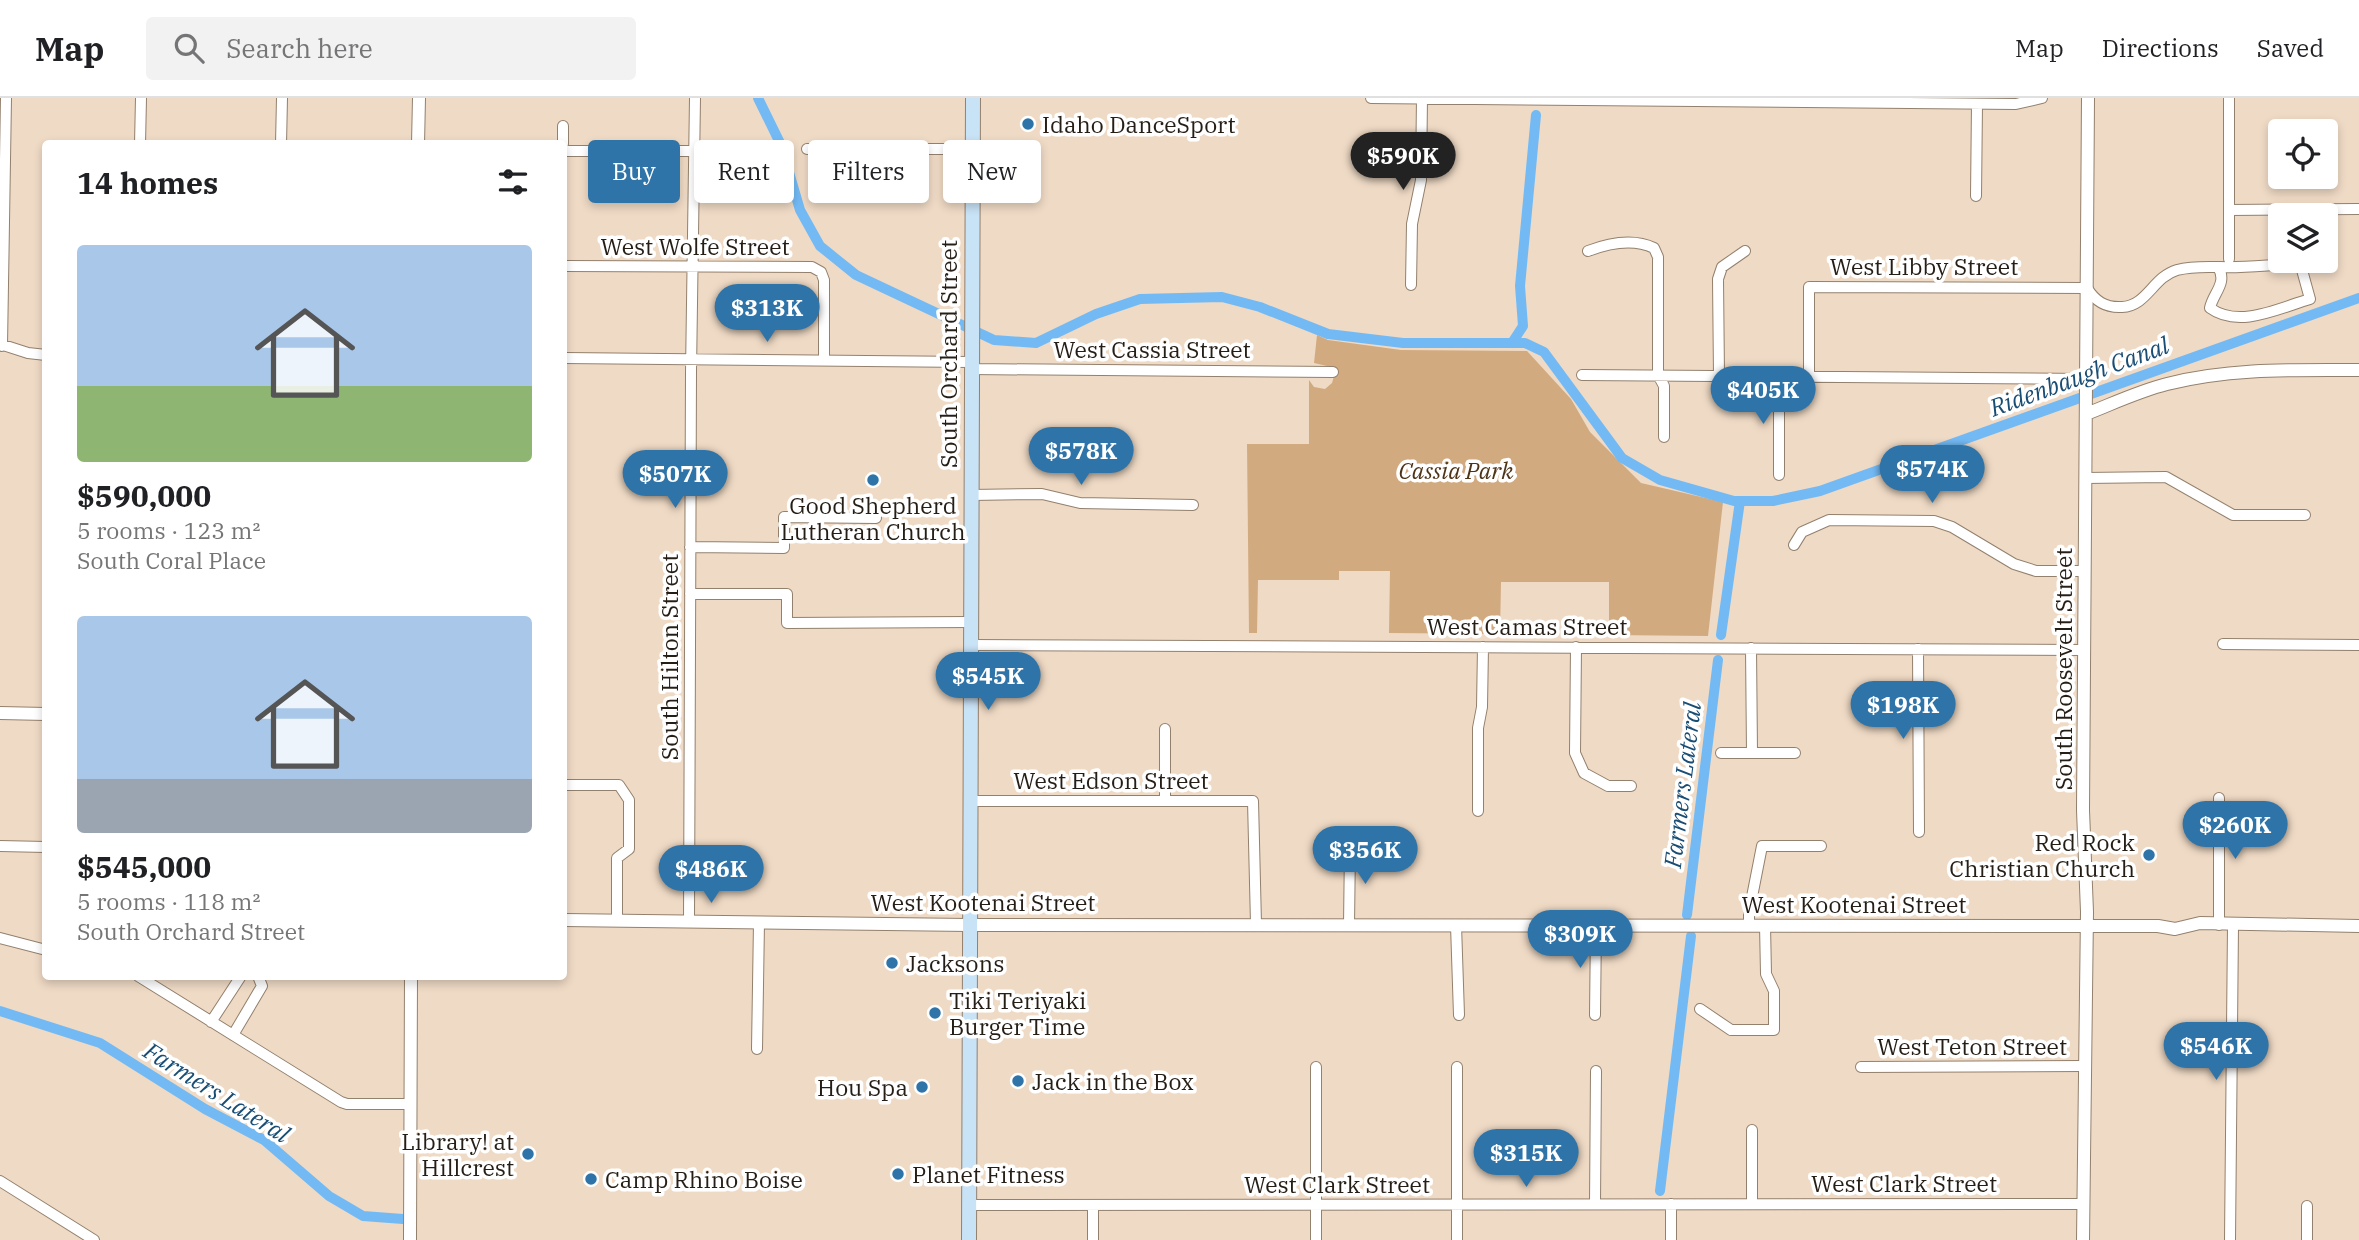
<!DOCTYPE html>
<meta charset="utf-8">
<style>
body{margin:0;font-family:"IBM Plex Serif",serif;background:#f2f2f2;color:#202124;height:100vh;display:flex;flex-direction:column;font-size:26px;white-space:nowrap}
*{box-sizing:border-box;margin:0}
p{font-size:23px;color:#757577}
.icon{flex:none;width:38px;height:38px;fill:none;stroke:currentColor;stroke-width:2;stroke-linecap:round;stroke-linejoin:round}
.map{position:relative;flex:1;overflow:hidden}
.panel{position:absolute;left:42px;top:42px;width:525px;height:840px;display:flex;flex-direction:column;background:#fff;border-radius:7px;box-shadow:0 4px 10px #0003}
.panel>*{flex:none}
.hud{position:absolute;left:588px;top:42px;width:665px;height:63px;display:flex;gap:14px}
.fabs{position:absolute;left:2268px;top:21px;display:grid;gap:14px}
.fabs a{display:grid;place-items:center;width:70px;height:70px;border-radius:7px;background:#fff;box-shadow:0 4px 10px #0003;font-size:35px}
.price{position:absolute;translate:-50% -60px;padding:0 16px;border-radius:24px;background:#2f74a9;color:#fff;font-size:23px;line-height:46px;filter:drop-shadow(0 2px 4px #0008)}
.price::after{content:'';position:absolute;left:50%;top:42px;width:21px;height:16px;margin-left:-10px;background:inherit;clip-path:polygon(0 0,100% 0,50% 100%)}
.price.active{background:#222;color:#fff}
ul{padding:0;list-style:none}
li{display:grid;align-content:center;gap:14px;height:371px;padding:0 35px}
li span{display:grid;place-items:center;height:217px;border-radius:7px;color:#555}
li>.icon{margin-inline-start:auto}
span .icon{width:126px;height:126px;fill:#fffc;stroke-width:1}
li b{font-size:30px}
h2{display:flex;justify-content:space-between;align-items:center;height:84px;padding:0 35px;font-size:30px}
.pill{padding:0 24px;border-radius:7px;background:#fff;box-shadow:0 4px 10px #0003;font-size:24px;line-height:63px}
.pill.active{background:#2f74a9;color:#fff}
header{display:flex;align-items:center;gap:42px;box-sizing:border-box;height:98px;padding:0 35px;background:#fff;border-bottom:2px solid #e0e0e0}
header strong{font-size:33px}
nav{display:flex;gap:38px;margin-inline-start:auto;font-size:24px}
.search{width:490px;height:63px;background:#f2f2f2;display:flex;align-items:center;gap:18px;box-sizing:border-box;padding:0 24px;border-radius:7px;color:#757577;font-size:26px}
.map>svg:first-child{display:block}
.green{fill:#d2aa80}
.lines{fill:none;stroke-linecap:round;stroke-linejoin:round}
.canal{stroke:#73baf5;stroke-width:10}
.minor-casing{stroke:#93806d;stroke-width:12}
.tertiary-casing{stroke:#93806d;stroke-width:14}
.secondary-casing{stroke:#93806d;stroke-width:16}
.minor{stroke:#fff;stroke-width:10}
.tertiary{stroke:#fff;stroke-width:12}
.secondary{stroke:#c8e2f6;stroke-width:14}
.poi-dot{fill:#2f74a9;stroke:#fff;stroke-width:2.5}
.labels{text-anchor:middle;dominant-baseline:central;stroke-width:7;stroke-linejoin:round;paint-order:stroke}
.poi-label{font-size:23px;fill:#251e16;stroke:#fff;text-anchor:start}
.street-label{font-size:23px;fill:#251e16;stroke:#fff}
.park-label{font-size:23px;font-style:italic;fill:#4e3417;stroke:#fff}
.water-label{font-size:24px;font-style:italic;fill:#194d74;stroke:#fff}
</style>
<header>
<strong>Map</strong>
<div class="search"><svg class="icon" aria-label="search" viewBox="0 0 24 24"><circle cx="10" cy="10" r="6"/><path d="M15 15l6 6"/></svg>Search here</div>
<nav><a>Map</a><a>Directions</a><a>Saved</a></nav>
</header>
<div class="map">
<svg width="2359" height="1142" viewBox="0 0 2359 1142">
<rect width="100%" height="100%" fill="#efdac5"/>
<!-- green -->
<path class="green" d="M 1317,237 L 1328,242 L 1401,252 L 1527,253 L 1571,301 L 1590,334 L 1641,385 L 1723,404 L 1708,538 L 1609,537 L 1609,484 L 1501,484 L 1500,536 L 1389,535 L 1390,473 L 1339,473 L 1339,482 L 1258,482 L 1257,535 L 1249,535 L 1247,346 L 1309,346 L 1309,282 L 1314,289 L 1325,291 L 1332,285 L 1334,278 L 1327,268 L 1314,265 Z"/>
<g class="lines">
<!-- canal -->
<path class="canal" d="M 758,0 L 781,47 L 800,112 L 820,148 L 856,177 L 994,242 L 1036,245 L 1096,216 L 1140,201 L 1222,199 L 1260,209 L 1328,236 L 1403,245 L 1525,245 L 1544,254 L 1622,360 L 1660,382 L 1734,403 L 1773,403 L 1820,393 L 2359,200
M 1512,245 L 1523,228 L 1520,188 L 1536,17
M 1721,537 L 1740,403
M 1687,817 L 1718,562
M 0,913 L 100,945 L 205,1011 L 264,1042 L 329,1098 L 363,1118 L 403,1121
M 1660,1093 L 1691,838"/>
<defs>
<path id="minor" d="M 1371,0 L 2016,6 L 2042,0
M 563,28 L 563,46
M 140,46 L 141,0
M 281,46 L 282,0
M 807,51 L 972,51
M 564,53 L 694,53
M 1976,98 L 1977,6
M 2229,112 L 2359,111
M 1588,153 C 1609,145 1633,140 1654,150 L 1658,159 L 1658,277 L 1664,288 L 1664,339
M 2229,161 L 2229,0
M 564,168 L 812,169 L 821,174 L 824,182 L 824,262
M 1411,187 L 1412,126 L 1421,82 L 1422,0
M 0,246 L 28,255 L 46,257
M 2,248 L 6,0
M 564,260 L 971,264
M 971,271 L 1333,274
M 1582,277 L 2086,281
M 1719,278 L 1718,181 L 1722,169 L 1745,153
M 1779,279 L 1779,377
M 1809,279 L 1809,189 L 2087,190 C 2095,203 2105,210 2122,209 C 2147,208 2153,179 2177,172 C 2192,168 2205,169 2220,169 C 2243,170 2267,167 2290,166 L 2299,168 L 2302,172 L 2310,201 C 2279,210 2239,231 2210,210 C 2213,195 2228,185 2218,169
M 2085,380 L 2166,379 L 2233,417 L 2305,417
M 971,397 L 1042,396 L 1080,405 L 1193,407
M 1794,447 L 1802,434 L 1829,422 L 1934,423 L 1952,429 L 2014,466 L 2036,473 L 2084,473
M 690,449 L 784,450 L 784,419 L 876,420
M 690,496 L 787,496 L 787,525 L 971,524
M 2223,546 L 2359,547
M 971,547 L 2084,552
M 1576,549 L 1575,655 L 1584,675 L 1608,688 L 1631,688
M 1751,550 L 1752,655
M 1918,551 L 1919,734
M 1721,655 L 1795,655
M 564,687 L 619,687 L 629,702 L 629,751 L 617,760 L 617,823
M 969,703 L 1253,703 L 1256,826
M 1165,703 L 1165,631
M 1478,713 L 1478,630 L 1482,609 L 1483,549
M 0,748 L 46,749
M 689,824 L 691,274 L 695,0
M 1349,827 L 1350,749
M 1456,827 L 1459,917
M 1749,827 L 1749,814 L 1762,748 L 1821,748
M 2219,827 L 2219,700
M 0,840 L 46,852
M 138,878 L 341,1004 L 347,1006 L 410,1006
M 1700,911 L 1731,932 L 1774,932 L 1774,893 L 1766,876 L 1765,827
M 1595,917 L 1596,827
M 211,924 L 241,878
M 233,937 L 262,888 L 258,878
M 757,951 L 759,824
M 1861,969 L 2083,968
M 0,1083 L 94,1142
M 1595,1106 L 1596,973
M 1671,1106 L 1671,1142
M 1752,1106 L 1752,1032
M 969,1107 L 2083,1106
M 1093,1142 L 1093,1107
M 1316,1142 L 1316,969
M 1457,1142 L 1457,969
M 2230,1142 L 2233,827
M 2307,1142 L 2307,1108"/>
<path id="tertiary" d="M 418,46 L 419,0
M 2086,316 C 2112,306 2139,293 2167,286 C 2230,270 2294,272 2359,272
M 0,615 L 46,616
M 564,822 L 969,827 L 2158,828 L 2175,831 L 2200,825 L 2359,828
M 410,1142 L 411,878
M 2083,1142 L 2087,814 L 2083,712 L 2088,0"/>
<path id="secondary" d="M 969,1142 L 973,0"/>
</defs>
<!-- minor casing -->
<use href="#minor" class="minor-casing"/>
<!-- tertiary casing -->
<use href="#tertiary" class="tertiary-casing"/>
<!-- secondary casing -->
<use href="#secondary" class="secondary-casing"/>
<!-- minor -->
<use href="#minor" class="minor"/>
<!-- tertiary -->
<use href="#tertiary" class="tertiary"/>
<!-- secondary -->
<use href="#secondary" class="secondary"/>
</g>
<!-- markers -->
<g class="poi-dot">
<circle cx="1028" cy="26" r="7"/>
<circle cx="873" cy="382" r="7"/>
<circle cx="2149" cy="757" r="7"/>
<circle cx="892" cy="865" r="7"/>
<circle cx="935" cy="915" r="7"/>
<circle cx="1018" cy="983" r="7"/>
<circle cx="922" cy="989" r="7"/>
<circle cx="528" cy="1056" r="7"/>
<circle cx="898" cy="1076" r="7"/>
<circle cx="591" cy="1081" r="7"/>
</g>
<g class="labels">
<!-- poi labels -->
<g class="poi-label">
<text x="1042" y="26">Idaho DanceSport</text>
<text x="873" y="407" text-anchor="middle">Good Shepherd<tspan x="873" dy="26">Lutheran Church</tspan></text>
<text x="2135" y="744" text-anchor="end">Red Rock<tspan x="2135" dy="26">Christian Church</tspan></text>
<text x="906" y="865">Jacksons</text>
<text x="949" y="902">Tiki Teriyaki<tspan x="949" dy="26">Burger Time</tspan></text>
<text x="1032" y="983">Jack in the Box</text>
<text x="908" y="989" text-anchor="end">Hou Spa</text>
<text x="514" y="1043" text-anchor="end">Library! at<tspan x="514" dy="26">Hillcrest</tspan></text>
<text x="912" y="1076">Planet Fitness</text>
<text x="605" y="1081">Camp Rhino Boise</text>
</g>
<!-- street labels -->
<g class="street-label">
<text x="695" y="148">West Wolfe Street</text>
<text x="1924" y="168">West Libby Street</text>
<text x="1152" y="251">West Cassia Street</text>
<text transform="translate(948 256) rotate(-90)">South Orchard Street</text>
<text x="1527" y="528">West Camas Street</text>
<text transform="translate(669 559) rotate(-90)">South Hilton Street</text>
<text transform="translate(2063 571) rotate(-90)">South Roosevelt Street</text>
<text x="1111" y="682">West Edson Street</text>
<text x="983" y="804">West Kootenai Street</text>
<text x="1854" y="806">West Kootenai Street</text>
<text x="1972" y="948">West Teton Street</text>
<text x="1904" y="1085">West Clark Street</text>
<text x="1337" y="1086">West Clark Street</text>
</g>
<!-- park labels -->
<g class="park-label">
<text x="1456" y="372">Cassia Park</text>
</g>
<!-- water labels -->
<g class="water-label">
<text transform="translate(2079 278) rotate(-20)">Ridenbaugh Canal</text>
<text transform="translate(1682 687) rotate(-83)">Farmers Lateral</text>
<text transform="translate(217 994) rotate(32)">Farmers Lateral</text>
</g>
</g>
</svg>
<div class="fabs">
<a><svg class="icon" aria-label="locate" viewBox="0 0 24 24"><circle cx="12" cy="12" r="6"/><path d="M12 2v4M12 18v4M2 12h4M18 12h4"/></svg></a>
<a><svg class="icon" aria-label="layers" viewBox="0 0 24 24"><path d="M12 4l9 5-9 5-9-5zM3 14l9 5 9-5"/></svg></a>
</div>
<b class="price active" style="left:1403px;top:94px">$590K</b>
<b class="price" style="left:767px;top:246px">$313K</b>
<b class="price" style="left:1763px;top:328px">$405K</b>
<b class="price" style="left:1081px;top:389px">$578K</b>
<b class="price" style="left:1932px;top:407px">$574K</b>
<b class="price" style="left:675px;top:412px">$507K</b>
<b class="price" style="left:988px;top:614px">$545K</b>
<b class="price" style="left:1903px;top:643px">$198K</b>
<b class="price" style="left:2235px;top:763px">$260K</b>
<b class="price" style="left:1365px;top:788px">$356K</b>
<b class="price" style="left:711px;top:807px">$486K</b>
<b class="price" style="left:1580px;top:872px">$309K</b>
<b class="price" style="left:2216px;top:984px">$546K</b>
<b class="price" style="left:1526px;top:1091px">$315K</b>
<div class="hud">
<a class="pill active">Buy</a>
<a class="pill">Rent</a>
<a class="pill">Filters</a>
<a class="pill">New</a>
</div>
<section class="panel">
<h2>14 homes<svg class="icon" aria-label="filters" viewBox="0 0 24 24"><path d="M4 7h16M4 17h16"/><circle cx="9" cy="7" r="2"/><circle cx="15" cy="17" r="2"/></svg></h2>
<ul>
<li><span style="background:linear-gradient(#a9c7e8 65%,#8fb573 0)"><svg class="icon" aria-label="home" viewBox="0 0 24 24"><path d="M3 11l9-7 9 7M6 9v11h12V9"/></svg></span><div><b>$590,000</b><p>5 rooms · 123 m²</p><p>South Coral Place</p></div></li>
<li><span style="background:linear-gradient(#a9c7e8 75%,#9aa5b1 0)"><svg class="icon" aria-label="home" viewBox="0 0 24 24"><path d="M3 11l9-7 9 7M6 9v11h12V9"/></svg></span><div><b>$545,000</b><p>5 rooms · 118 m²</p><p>South Orchard Street</p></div></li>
</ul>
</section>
</div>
